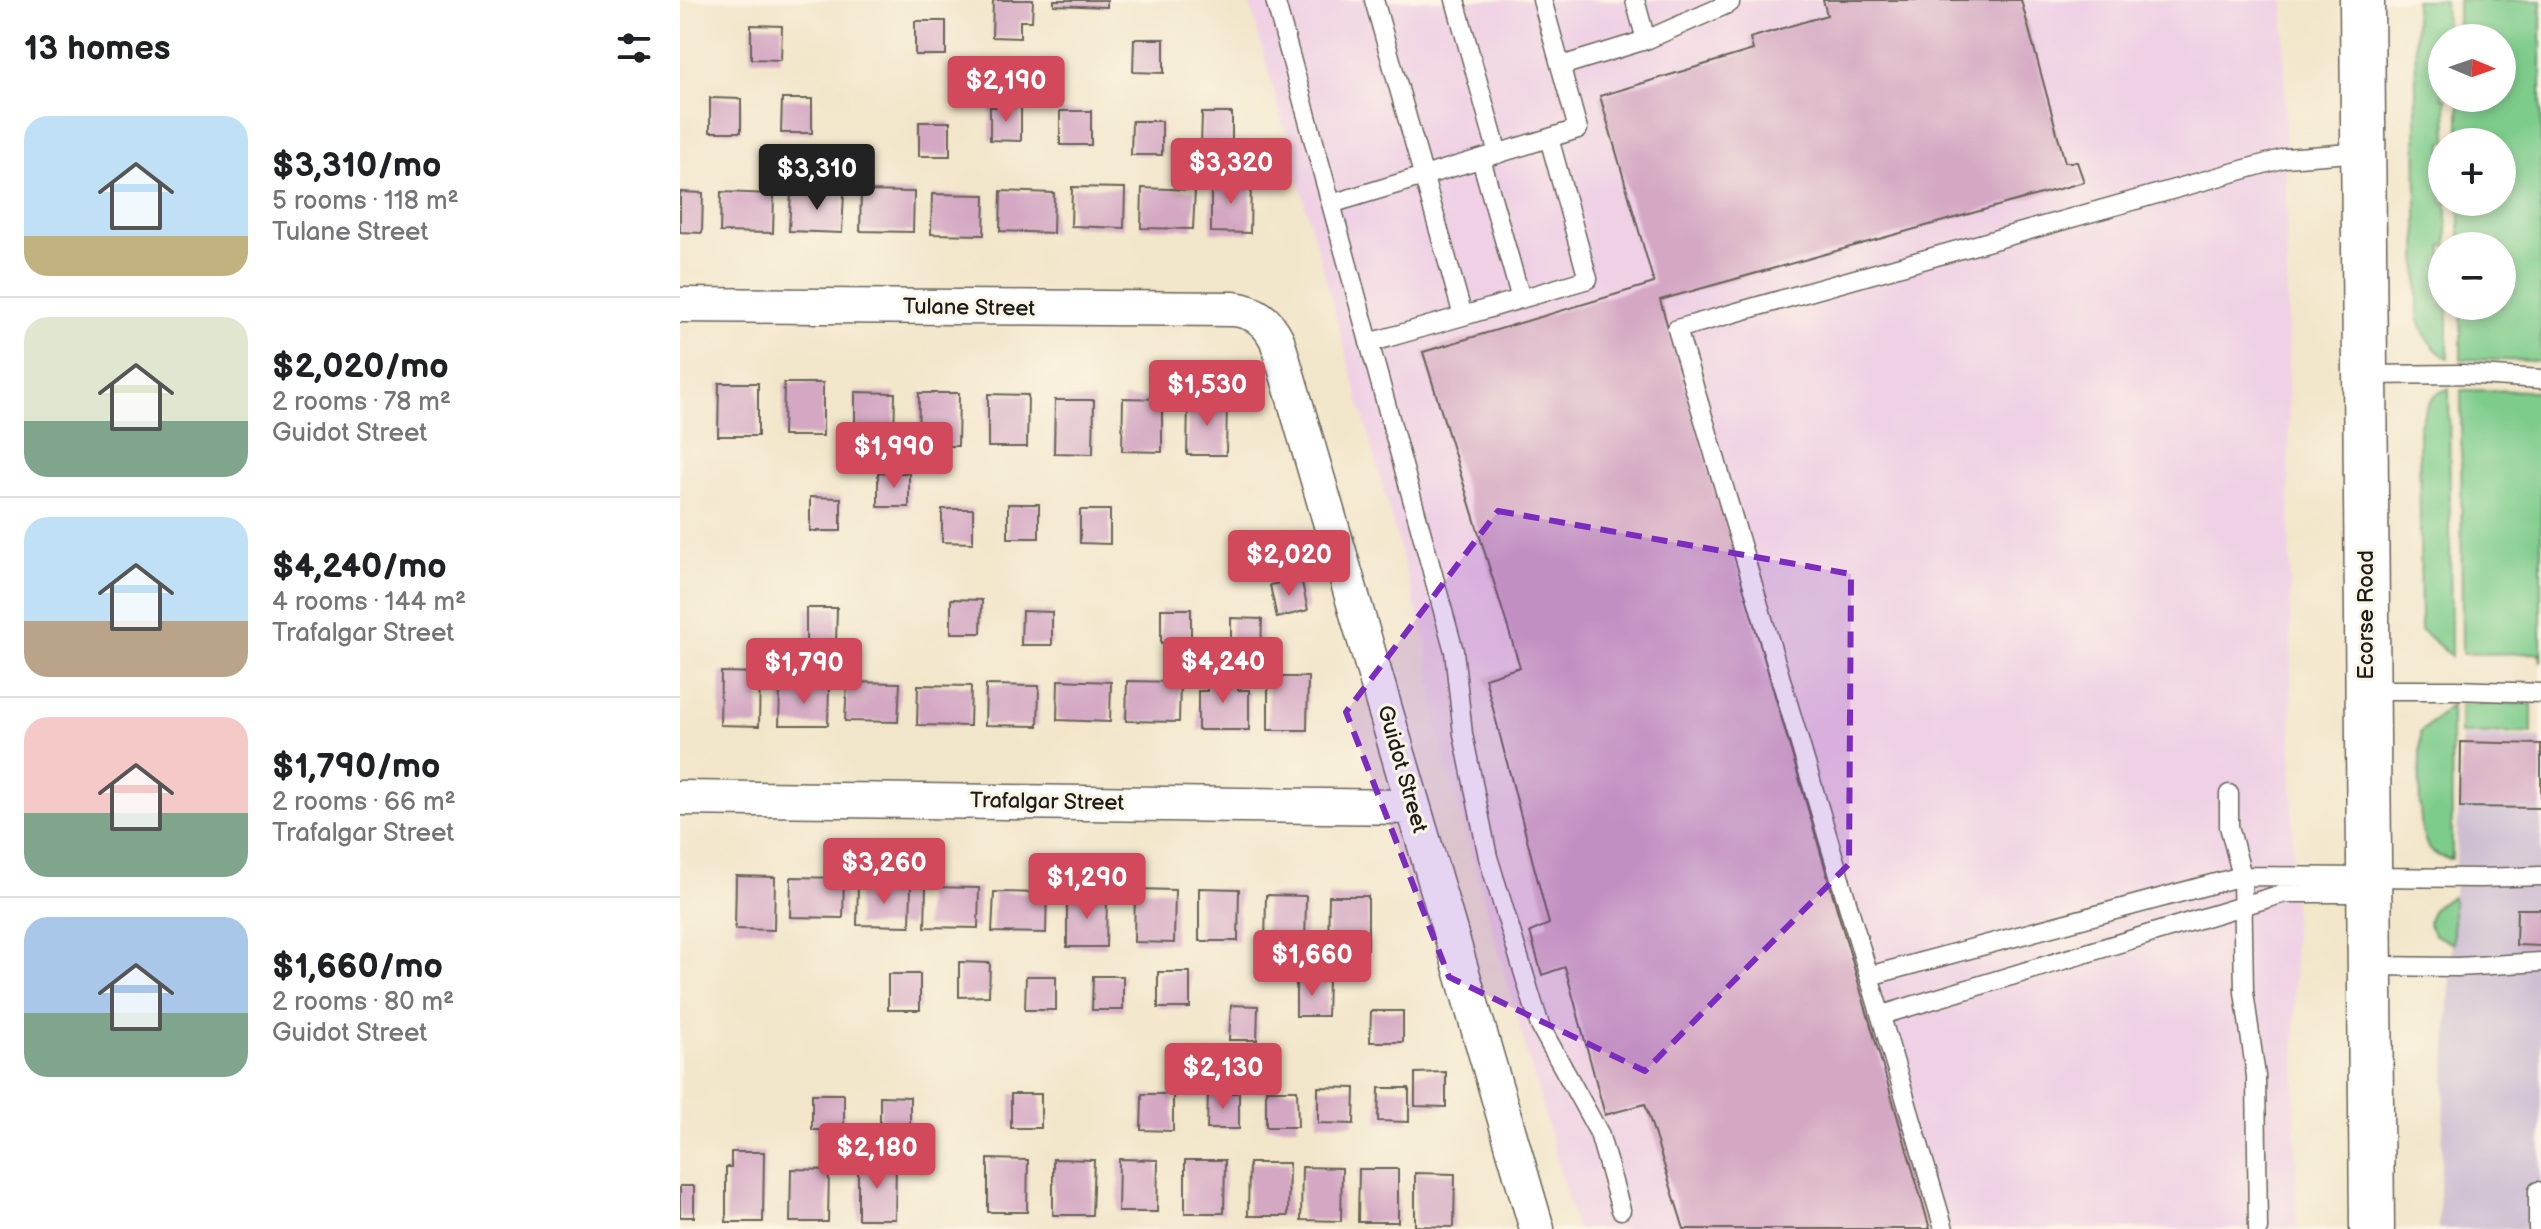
<!DOCTYPE html>
<meta charset="utf-8">
<style>
body{margin:0;font-family:"Balsamiq Sans",sans-serif;background:#f6f6f6;color:#202124;height:100vh;display:flex;flex-direction:column;font-size:30px;white-space:nowrap}
*{box-sizing:border-box;margin:0}
p{font-size:26px;color:#757577}
.icon{flex:none;width:44px;height:44px;fill:none;stroke:currentColor;stroke-width:2;stroke-linecap:round;stroke-linejoin:round}
.map{position:relative;flex:1;overflow:hidden}
.sheet{display:flex;flex-direction:column;background:#fff;width:680px}
.sheet>*{flex:none}
.needle{width:52px;rotate:92deg}
.controls{position:absolute;left:1748px;top:24px;display:grid;gap:16px}
.controls a{display:grid;place-items:center;width:88px;height:88px;border-radius:50%;background:#fff;box-shadow:0 4px 12px #0003;font-size:40px}
.price{position:absolute;translate:-50% -68px;padding:0 18px;border-radius:8px;background:#d1495b;color:#fff;font-size:26px;line-height:52px;filter:drop-shadow(0 2px 4px #0008)}
.price::after{content:'';position:absolute;left:50%;top:48px;width:24px;height:18px;margin-left:-12px;background:inherit;clip-path:polygon(0 0,100% 0,50% 100%)}
.price.selected{background:#222;color:#fff}
ul{padding:0;list-style:none}
li{display:flex;align-items:center;gap:24px;height:200px;padding:0 24px}
li+li{border-top:2px solid #e0e0e0}
li span{display:grid;place-items:center;flex:none;width:224px;height:160px;border-radius:24px;color:#555}
li>.icon{margin-inline-start:auto}
span .icon{width:96px;height:96px;fill:#fffc;stroke-width:1}
li b{font-size:34px}
h2{display:flex;justify-content:space-between;align-items:center;height:96px;padding:0 24px;font-size:34px}
main{display:flex;flex:1;min-height:0}
.map>svg:first-child{display:block}
.built{fill:#efd0e5}
.industrial{fill:#cdbed2}
.green{fill:#7dcc8b;stroke:#4c7454;stroke-width:2}
.building{fill:#d4a8c3}
.lines{fill:none;stroke-linecap:round;stroke-linejoin:round}
.service-casing{stroke:#676359;stroke-width:21}
.minor-casing{stroke:#676359;stroke-width:37}
.secondary-casing{stroke:#676359;stroke-width:47}
.service{stroke:#fff;stroke-width:18}
.minor{stroke:#fff;stroke-width:34}
.secondary{stroke:#fff;stroke-width:44}
.marked{fill:#7b2cbf;fill-opacity:0.2;stroke:#7b2cbf;stroke-width:6;stroke-dasharray:16 10;stroke-linejoin:round}
.labels{text-anchor:middle;dominant-baseline:central;stroke-width:6;stroke-linejoin:round;paint-order:stroke}
.street-label{font-size:22px;fill:#1c1c1c;stroke:#fcf5e5}
</style>
<main>
<section class="sheet">
<h2>13 homes<svg class="icon" aria-label="filters" viewBox="0 0 24 24"><path d="M4 7h16M4 17h16"/><circle cx="9" cy="7" r="2"/><circle cx="15" cy="17" r="2"/></svg></h2>
<ul>
<li><span style="background:linear-gradient(#bfe0f5 75%,#c2b280 0)"><svg class="icon" aria-label="home" viewBox="0 0 24 24"><path d="M3 11l9-7 9 7M6 9v11h12V9"/></svg></span><div><b>$3,310/mo</b><p>5 rooms · 118 m²</p><p>Tulane Street</p></div></li>
<li><span style="background:linear-gradient(#dfe7d0 65%,#7fa58c 0)"><svg class="icon" aria-label="home" viewBox="0 0 24 24"><path d="M3 11l9-7 9 7M6 9v11h12V9"/></svg></span><div><b>$2,020/mo</b><p>2 rooms · 78 m²</p><p>Guidot Street</p></div></li>
<li><span style="background:linear-gradient(#bfe0f5 65%,#b9a48a 0)"><svg class="icon" aria-label="home" viewBox="0 0 24 24"><path d="M3 11l9-7 9 7M6 9v11h12V9"/></svg></span><div><b>$4,240/mo</b><p>4 rooms · 144 m²</p><p>Trafalgar Street</p></div></li>
<li><span style="background:linear-gradient(#f6c9c9 60%,#7fa58c 0)"><svg class="icon" aria-label="home" viewBox="0 0 24 24"><path d="M3 11l9-7 9 7M6 9v11h12V9"/></svg></span><div><b>$1,790/mo</b><p>2 rooms · 66 m²</p><p>Trafalgar Street</p></div></li>
<li><span style="background:linear-gradient(#a9c7e8 60%,#7fa58c 0)"><svg class="icon" aria-label="home" viewBox="0 0 24 24"><path d="M3 11l9-7 9 7M6 9v11h12V9"/></svg></span><div><b>$1,660/mo</b><p>2 rooms · 80 m²</p><p>Guidot Street</p></div></li>
</ul>
</section>
<div class="map">
<svg width="1861" height="1229" viewBox="0 0 1861 1229">
<rect width="100%" height="100%" fill="#fcf5e5"/>
<filter id="ink" filterUnits="userSpaceOnUse"><feTurbulence type="fractalNoise" baseFrequency=".0125" numOctaves="2"/><feDisplacementMap in="SourceGraphic" scale="16" xChannelSelector="R" yChannelSelector="G"/><feConvolveMatrix kernelMatrix="1 2 1 2 8 2 1 2 1" color-interpolation-filters="sRGB"/></filter>
<filter id="wash" filterUnits="userSpaceOnUse"><feTurbulence type="fractalNoise" baseFrequency=".006" numOctaves="4" result="noise"/><feDisplacementMap in="SourceGraphic" scale="32" xChannelSelector="R" yChannelSelector="G"/><feGaussianBlur stdDeviation="1.8" result="paint"/><feColorMatrix in="noise" values="0 0 0 0 0 0 0 0 0 0 0 0 0 0 0 0 0 1.4 0 .05"/><feComposite in="paint" operator="in"/></filter>
<g filter="url(#wash)">
<rect width="100%" height="100%" fill="#f2e6ca"/>
<!-- built -->
<path class="built" d="M 569,0 L 1604,0 L 1617,1229 L 896,1229 L 759,737 L 746,645 Z"/>
<!-- industrial -->
<path class="industrial" d="M 1782,736 L 1861,738 L 1861,1229 L 1758,1229 Z"/>
<!-- green -->
<path class="green" d="M 1735,0 L 1765,0 L 1766,38 L 1762,38 L 1762,98 L 1766,98 L 1767,142 L 1762,142 L 1762,202 L 1767,202 L 1767,246 L 1762,246 L 1762,306 L 1768,306 L 1768,358 C 1752,350 1744,335 1738,318 Z
M 1778,0 L 1861,0 L 1861,361 L 1781,359 L 1781,306 L 1822,306 L 1822,246 L 1780,246 L 1780,202 L 1822,202 L 1822,142 L 1779,142 L 1779,98 L 1822,98 L 1822,38 L 1778,38 Z
M 1769,389 L 1771,656 L 1741,630 L 1739,428 C 1744,412 1750,392 1769,389 Z
M 1781,390 L 1861,391 L 1861,662 L 1860,653 L 1782,654 Z
M 1780,704 L 1852,704 L 1852,733 L 1780,734 Z
M 1771,705 L 1772,859 C 1761,858 1751,854 1746,843 C 1736,822 1741,759 1740,733 Z
M 1773,897 L 1773,944 L 1755,935 L 1748,923 C 1751,907 1758,902 1773,897 Z"/>
<g id="blocks">
<!-- building -->
<path class="building" d="M 313,0 L 353,0 L 352,21 L 340,21 L 340,38 L 312,37 Z
M 374,0 L 427,0 L 427,7 L 374,5 Z
M 1143,0 L 1341,0 L 1385,162 L 1397,162 L 1404,182 L 980,300 L 1250,1229 L 1004,1229 L 965,1104 L 925,1115 L 885,967 L 862,975 L 850,932 L 869,924 L 805,678 L 840,667 L 743,352 L 974,283 L 920,96 L 1073,50 L 1070,38 L 1147,15 Z
M 235,21 L 266,21 L 266,55 L 235,55 Z
M 71,25 L 102,26 L 101,60 L 71,59 Z
M 454,39 L 484,39 L 484,73 L 453,72 Z
M 30,98 L 61,99 L 61,132 L 30,132 Z
M 102,99 L 132,99 L 132,133 L 101,133 Z
M 310,107 L 341,107 L 341,141 L 310,140 Z
M 380,111 L 411,111 L 411,145 L 380,145 Z
M 522,113 L 552,113 L 552,147 L 521,147 Z
M 452,121 L 482,121 L 482,155 L 451,155 Z
M 239,122 L 270,122 L 270,156 L 239,156 Z
M 531,179 L 571,180 L 570,233 L 531,232 Z
M 392,187 L 445,188 L 444,228 L 391,226 Z
M 462,188 L 515,190 L 513,229 L 461,228 Z
M 181,191 L 234,192 L 233,232 L 180,231 Z
M 321,191 L 374,193 L 373,233 L 320,231 Z
M 0,192 L 23,193 L 22,233 L 0,232 Z
M 41,192 L 94,194 L 93,233 L 40,232 Z
M 111,192 L 164,193 L 162,233 L 109,231 Z
M 252,194 L 305,195 L 304,235 L 251,234 Z
M 39,383 L 78,383 L 78,436 L 38,436 Z
M 104,383 L 143,383 L 143,436 L 103,436 Z
M 175,392 L 215,393 L 214,445 L 175,445 Z
M 239,393 L 279,393 L 278,446 L 238,446 Z
M 308,394 L 348,395 L 347,447 L 308,447 Z
M 443,398 L 482,399 L 482,452 L 442,451 Z
M 375,400 L 414,400 L 413,454 L 374,453 Z
M 508,402 L 547,402 L 546,455 L 507,455 Z
M 198,473 L 229,473 L 229,507 L 198,507 Z
M 130,497 L 161,498 L 161,531 L 130,531 Z
M 328,504 L 359,504 L 359,538 L 328,538 Z
M 262,509 L 293,509 L 293,543 L 262,542 Z
M 400,510 L 430,510 L 430,544 L 400,543 Z
M 621,578 L 628,610 L 597,618 L 590,585 Z
M 271,599 L 302,600 L 301,633 L 271,633 Z
M 126,608 L 157,608 L 156,642 L 126,642 Z
M 481,609 L 511,609 L 511,643 L 481,643 Z
M 342,611 L 372,612 L 372,645 L 341,645 Z
M 551,618 L 582,619 L 581,652 L 551,652 Z
M 41,672 L 80,673 L 79,726 L 40,725 Z
M 527,675 L 557,675 L 558,690 L 569,690 L 569,730 L 518,730 L 518,691 L 527,691 Z
M 588,677 L 628,677 L 627,730 L 588,730 Z
M 378,680 L 431,682 L 430,722 L 377,720 Z
M 447,681 L 500,682 L 499,722 L 446,721 Z
M 167,682 L 220,683 L 218,722 L 165,721 Z
M 238,685 L 291,686 L 290,726 L 237,725 Z
M 306,685 L 359,686 L 358,726 L 305,725 Z
M 100,686 L 149,686 L 148,725 L 99,725 Z
M 1781,742 L 1861,744 L 1861,808 L 1780,807 Z
M 56,876 L 95,877 L 94,930 L 55,929 Z
M 111,877 L 164,878 L 163,918 L 110,917 Z
M 178,885 L 231,886 L 230,926 L 177,925 Z
M 246,887 L 299,888 L 298,928 L 245,927 Z
M 519,888 L 559,889 L 558,941 L 519,941 Z
M 455,889 L 495,890 L 494,943 L 454,942 Z
M 314,892 L 367,893 L 366,933 L 312,932 Z
M 387,894 L 427,895 L 426,947 L 387,947 Z
M 586,895 L 626,896 L 625,948 L 585,948 Z
M 649,896 L 688,896 L 688,949 L 648,949 Z
M 1837,909 L 1861,909 L 1861,946 L 1836,945 Z
M 279,962 L 310,963 L 309,996 L 279,997 Z
M 478,972 L 510,972 L 510,1008 L 478,1008 Z
M 208,974 L 240,974 L 240,1010 L 208,1010 Z
M 346,976 L 376,976 L 376,1010 L 345,1010 Z
M 413,976 L 443,976 L 443,1010 L 412,1010 Z
M 616,980 L 648,980 L 647,1016 L 616,1016 Z
M 551,1005 L 578,1006 L 577,1040 L 549,1040 Z
M 691,1011 L 723,1011 L 723,1042 L 690,1042 Z
M 766,1072 L 766,1107 L 735,1106 L 735,1073 Z
M 638,1087 L 675,1088 L 674,1124 L 638,1123 Z
M 699,1088 L 729,1088 L 729,1122 L 698,1121 Z
M 586,1090 L 617,1090 L 618,1127 L 586,1127 Z
M 528,1093 L 559,1093 L 559,1129 L 527,1129 Z
M 132,1094 L 164,1094 L 164,1130 L 132,1130 Z
M 331,1094 L 361,1094 L 361,1128 L 331,1128 Z
M 462,1094 L 493,1094 L 493,1131 L 461,1130 Z
M 200,1096 L 230,1097 L 230,1129 L 200,1129 Z
M 51,1152 L 84,1152 L 83,1222 L 46,1222 L 46,1167 L 51,1167 Z
M 308,1159 L 348,1160 L 347,1212 L 308,1212 Z
M 373,1159 L 414,1160 L 412,1215 L 373,1215 Z
M 439,1159 L 478,1160 L 477,1212 L 438,1212 Z
M 505,1160 L 545,1160 L 544,1213 L 505,1213 Z
M 178,1162 L 216,1163 L 215,1219 L 178,1219 Z
M 569,1163 L 609,1163 L 608,1216 L 568,1216 Z
M 622,1167 L 662,1168 L 661,1221 L 621,1220 Z
M 111,1169 L 149,1170 L 148,1222 L 110,1222 Z
M 679,1169 L 718,1169 L 718,1222 L 678,1222 Z
M 735,1173 L 775,1174 L 774,1227 L 735,1226 Z
M 0,1186 L 14,1186 L 14,1217 L 0,1217 Z"/>
</g>
</g>
<g filter="url(#ink)">
<use href="#blocks" fill-opacity="0" stroke="#676359" stroke-width="2"/>
<g class="lines">
<defs>
<path id="service" d="M 595,0 L 774,651 L 783,734 L 808,857 L 860,1026 L 919,1133 L 941,1210
M 775,0 L 818,154
M 862,0 L 898,129 L 869,138
M 966,40 L 1050,3 L 1049,0
M 881,66 L 966,40 L 955,0
M 801,159 L 841,299
M 651,204 L 869,138 L 908,279 L 783,316
M 689,343 L 783,316 L 694,0
M 1684,375 L 1782,374 L 1861,379
M 1688,690 L 1776,690 L 1861,693
M 1549,794 L 1549,826 L 1562,876 L 1564,992 L 1576,1076 L 1578,1229
M 1688,966 L 1778,967 L 1861,962
M 1189,976 L 1562,876 L 1801,878 L 1861,876
M 1202,1015 L 1605,893 L 1688,893
M 1264,1229 L 997,329 L 1605,158 L 1683,152
M 1858,1229 L 1858,1191"/>
<path id="minor" d="M 0,305 L 554,309 C 575,312 587,320 597,340 L 857,1229
M 0,798 L 733,807"/>
<path id="secondary" d="M 1682,0 L 1692,1229"/>
</defs>
<!-- service casing -->
<use href="#service" class="service-casing"/>
<!-- minor casing -->
<use href="#minor" class="minor-casing"/>
<!-- secondary casing -->
<use href="#secondary" class="secondary-casing"/>
<!-- service -->
<use href="#service" class="service"/>
<!-- minor -->
<use href="#minor" class="minor"/>
<!-- secondary -->
<use href="#secondary" class="secondary"/>
</g>
</g>
<!-- marked area -->
<path class="marked" d="M 818,511 L 1171,574 L 1169,864 L 965,1071 L 769,977 L 666,712 Z"/>
<g class="labels">
<!-- street labels -->
<g class="street-label">
<text transform="translate(289 308) rotate(1)">Tulane Street</text>
<text transform="translate(1686 615) rotate(-90)">Ecorse Road</text>
<text transform="translate(722 769) rotate(74)">Guidot Street</text>
<text transform="translate(367 802) rotate(1)">Trafalgar Street</text>
</g>
</g>
</svg>
<div class="controls">
<a><svg class="needle" viewBox="-14 -14 28 28"><path d="M0-13l5 13h-10z" fill="#e53935"/><path d="M0 13l5-13h-10z" fill="#757577"/></svg></a>
<a>+</a>
<a>−</a>
</div>
<b class="price" style="left:326px;top:124px">$2,190</b>
<b class="price" style="left:551px;top:206px">$3,320</b>
<b class="price selected" style="left:137px;top:212px">$3,310</b>
<b class="price" style="left:527px;top:428px">$1,530</b>
<b class="price" style="left:214px;top:490px">$1,990</b>
<b class="price" style="left:609px;top:598px">$2,020</b>
<b class="price" style="left:543px;top:705px">$4,240</b>
<b class="price" style="left:124px;top:706px">$1,790</b>
<b class="price" style="left:204px;top:906px">$3,260</b>
<b class="price" style="left:407px;top:921px">$1,290</b>
<b class="price" style="left:632px;top:998px">$1,660</b>
<b class="price" style="left:543px;top:1111px">$2,130</b>
<b class="price" style="left:197px;top:1191px">$2,180</b>
</div>
</main>
